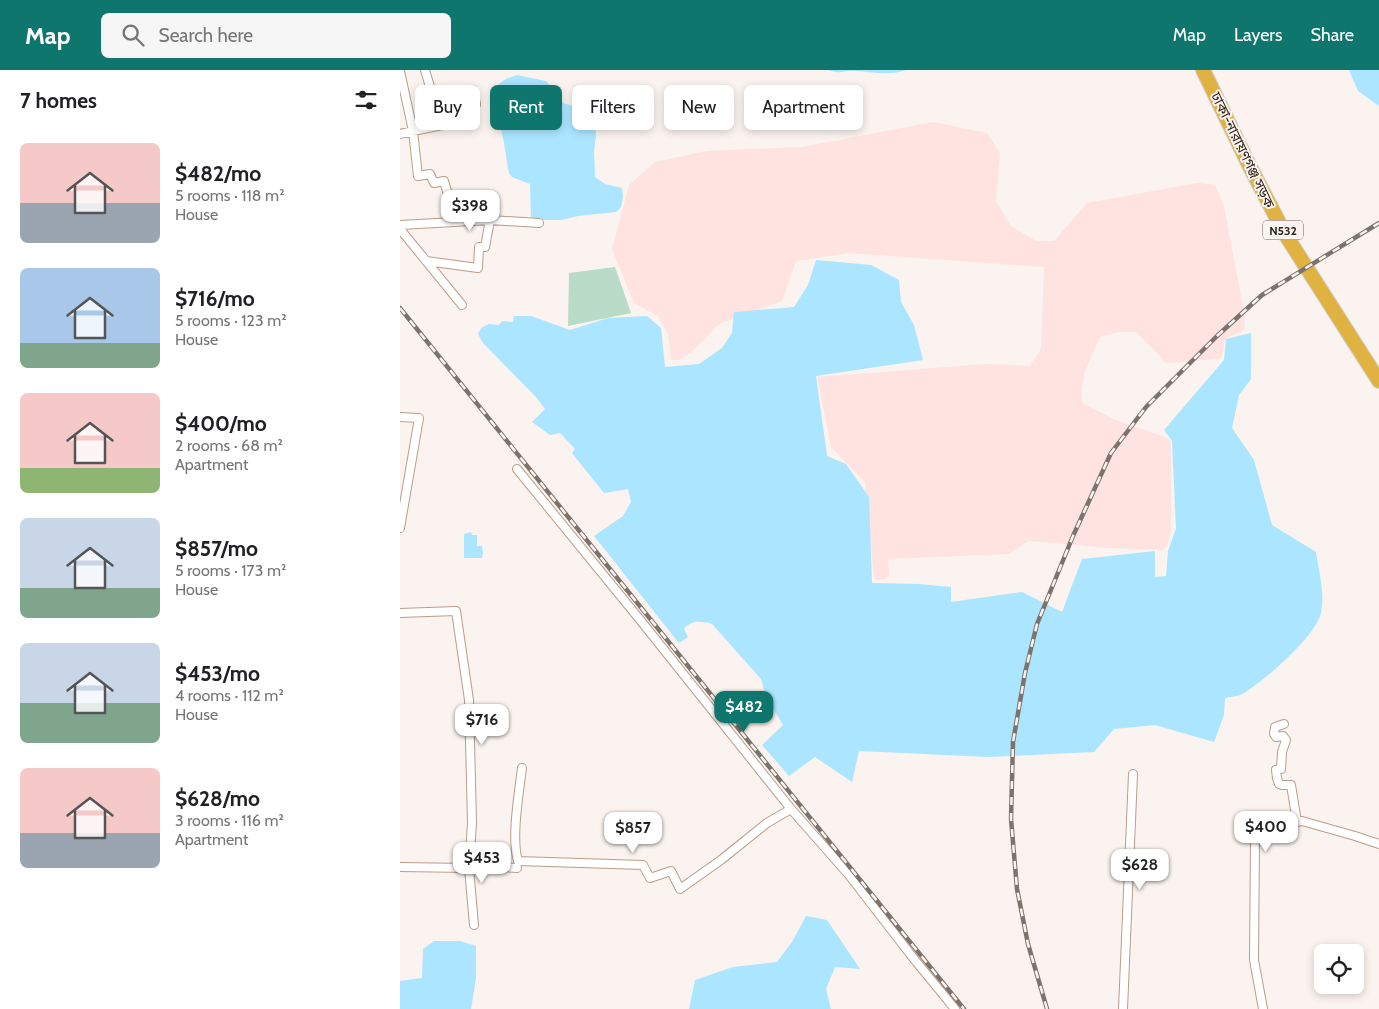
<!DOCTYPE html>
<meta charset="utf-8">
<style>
body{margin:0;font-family:Cabin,"Noto Sans Bengali",sans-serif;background:#f6f6f6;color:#202124;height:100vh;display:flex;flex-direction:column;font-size:19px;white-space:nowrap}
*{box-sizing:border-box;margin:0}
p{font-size:16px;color:#757577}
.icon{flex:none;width:28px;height:28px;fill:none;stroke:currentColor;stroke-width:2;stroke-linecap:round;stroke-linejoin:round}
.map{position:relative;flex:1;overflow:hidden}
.sheet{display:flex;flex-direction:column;background:#fff;width:400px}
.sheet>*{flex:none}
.banner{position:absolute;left:15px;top:15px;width:475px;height:45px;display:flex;gap:10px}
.fabs{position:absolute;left:914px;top:874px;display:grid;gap:10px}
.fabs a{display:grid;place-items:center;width:50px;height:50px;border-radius:8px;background:#fff;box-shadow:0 2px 8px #0003;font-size:25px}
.price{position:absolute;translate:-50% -42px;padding:0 11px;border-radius:10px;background:#fff;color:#222;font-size:16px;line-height:32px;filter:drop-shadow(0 1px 2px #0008)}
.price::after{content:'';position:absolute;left:50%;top:30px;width:15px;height:11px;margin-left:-8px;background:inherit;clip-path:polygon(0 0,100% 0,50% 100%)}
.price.active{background:#0f766e;color:#fff}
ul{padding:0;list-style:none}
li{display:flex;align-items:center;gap:15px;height:125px;padding:0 20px}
li span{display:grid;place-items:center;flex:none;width:140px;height:100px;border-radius:8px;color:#555}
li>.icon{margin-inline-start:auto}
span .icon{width:60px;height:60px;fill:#fffc;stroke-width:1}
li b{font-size:21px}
h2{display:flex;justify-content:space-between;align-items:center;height:60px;padding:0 20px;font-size:21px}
.chip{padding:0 18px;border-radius:8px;background:#fff;box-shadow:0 2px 8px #0003;font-size:18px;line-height:45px}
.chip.active{background:#0f766e;color:#fff}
header{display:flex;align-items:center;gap:30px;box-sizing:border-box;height:70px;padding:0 25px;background:#0f766e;color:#fff}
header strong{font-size:24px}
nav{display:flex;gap:28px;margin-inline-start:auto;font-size:18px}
.search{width:350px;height:45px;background:#f6f6f6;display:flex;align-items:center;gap:12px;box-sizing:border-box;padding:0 18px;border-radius:8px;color:#757577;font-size:19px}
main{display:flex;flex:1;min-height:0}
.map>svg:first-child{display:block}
.industrial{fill:#fee3e0}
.green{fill:#b9dbc7}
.water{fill:#ace5ff}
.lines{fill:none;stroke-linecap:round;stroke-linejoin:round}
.minor-casing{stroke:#bc9c89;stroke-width:10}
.trunk-casing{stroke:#d1cfcd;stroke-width:16}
.minor{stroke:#fff;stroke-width:8}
.trunk{stroke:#e0b242;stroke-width:14}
.rail-casing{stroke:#7d736d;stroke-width:4.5}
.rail{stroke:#faf3ef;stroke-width:2.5;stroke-dasharray:8;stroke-linecap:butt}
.labels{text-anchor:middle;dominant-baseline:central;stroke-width:4;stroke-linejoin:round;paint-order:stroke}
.shield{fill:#faf3ef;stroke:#6c615b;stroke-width:1}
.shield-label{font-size:12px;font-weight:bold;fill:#2f231b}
.street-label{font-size:14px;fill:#2f231b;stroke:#faf3ef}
</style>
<header>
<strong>Map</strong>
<div class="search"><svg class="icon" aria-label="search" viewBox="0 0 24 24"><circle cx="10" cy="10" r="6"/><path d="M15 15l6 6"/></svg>Search here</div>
<nav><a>Map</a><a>Layers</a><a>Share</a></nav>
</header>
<main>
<section class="sheet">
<h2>7 homes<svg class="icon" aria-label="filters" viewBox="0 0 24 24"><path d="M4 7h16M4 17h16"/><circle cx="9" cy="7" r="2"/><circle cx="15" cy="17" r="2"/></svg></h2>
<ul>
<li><span style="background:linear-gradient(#f6c9c9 60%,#9aa5b1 0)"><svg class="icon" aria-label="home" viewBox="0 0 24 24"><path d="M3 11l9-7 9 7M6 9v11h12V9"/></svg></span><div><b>$482/mo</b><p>5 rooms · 118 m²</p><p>House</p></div></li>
<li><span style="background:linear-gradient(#a9c7e8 75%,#7fa58c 0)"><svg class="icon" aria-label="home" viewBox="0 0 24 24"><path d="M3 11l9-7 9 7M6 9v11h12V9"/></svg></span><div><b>$716/mo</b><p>5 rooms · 123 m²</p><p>House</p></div></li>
<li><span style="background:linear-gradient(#f6c9c9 75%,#8fb573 0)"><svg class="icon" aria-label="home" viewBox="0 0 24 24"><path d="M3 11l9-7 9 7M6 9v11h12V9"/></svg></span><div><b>$400/mo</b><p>2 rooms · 68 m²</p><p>Apartment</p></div></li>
<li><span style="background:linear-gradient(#c9d6e8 70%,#7fa58c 0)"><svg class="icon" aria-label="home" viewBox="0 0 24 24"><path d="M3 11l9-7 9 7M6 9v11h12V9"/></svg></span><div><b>$857/mo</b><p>5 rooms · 173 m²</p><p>House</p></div></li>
<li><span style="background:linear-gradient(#c9d6e8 60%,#7fa58c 0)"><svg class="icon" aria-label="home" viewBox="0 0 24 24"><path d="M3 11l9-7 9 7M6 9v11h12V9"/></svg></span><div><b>$453/mo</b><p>4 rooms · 112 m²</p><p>House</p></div></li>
<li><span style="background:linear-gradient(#f6c9c9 65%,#9aa5b1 0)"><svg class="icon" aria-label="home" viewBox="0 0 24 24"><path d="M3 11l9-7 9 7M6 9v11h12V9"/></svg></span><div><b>$628/mo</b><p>3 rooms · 116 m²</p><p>Apartment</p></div></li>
</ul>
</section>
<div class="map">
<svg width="979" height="939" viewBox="0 0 979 939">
<rect width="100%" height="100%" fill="#faf3ef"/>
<!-- industrial -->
<path class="industrial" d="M 533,52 L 587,63 L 600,83 L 596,131 L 611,156 L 636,171 L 654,171 L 687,133 L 797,113 L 815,115 L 824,136 L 845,248 L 844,260 L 827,268 L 825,271 L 822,285 L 821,288 L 818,289 L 768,293 L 764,292 L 758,284 L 736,262 L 717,262 L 700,267 L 684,303 L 682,320 L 682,332 L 688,336 L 716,350 L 765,367 L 771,371 L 771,461 L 767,476 L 763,480 L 711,478 L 629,471 L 609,484 L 488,489 L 489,505 L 486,509 L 476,510 L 474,507 L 465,412 L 431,377 L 417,307 L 586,294 L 630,296 L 641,279 L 644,197 L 448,183 L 396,191 L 382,231 L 319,254 L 295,279 L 280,290 L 271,290 L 268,264 L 258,246 L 234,233 L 212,179 L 229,115 L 255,92 L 307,81 L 402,77 Z"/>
<!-- green -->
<path class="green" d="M 215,197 L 231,243 L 168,256 L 169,203 Z"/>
<!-- water -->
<path class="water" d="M 428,0 L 506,0 C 490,6 472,2 455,1 C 443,0 442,5 428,0 Z
M 949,0 L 979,0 L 979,36 L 958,21 Z
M 117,5 L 146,11 L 156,21 L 163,33 L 192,42 L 195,47 L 196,66 L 194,81 L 195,107 L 205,114 L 222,118 L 223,127 L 221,137 L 216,142 L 178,146 L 161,150 L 140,150 L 131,147 L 130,114 L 112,107 L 109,103 C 106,90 105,73 101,60 C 98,53 94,46 92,38 C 88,20 101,9 117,5 Z
M 416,190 L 471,195 L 499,210 L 501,232 L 514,255 L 523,290 L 416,306 L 427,386 L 446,394 L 469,427 L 472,513 L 519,514 L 551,517 L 551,532 L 622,522 L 662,542 L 682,489 L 755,481 L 755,507 L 766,506 L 768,481 L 776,459 L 772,371 L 764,360 L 824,290 L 826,269 L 851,263 L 851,309 L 839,325 L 832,358 L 854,390 L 872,455 L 916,482 C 919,502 925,523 921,543 C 916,566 864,611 844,623 C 839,626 831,627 825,628 L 824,645 L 814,672 L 755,655 L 714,659 L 694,682 L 589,687 L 459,681 L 452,712 L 415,687 L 389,706 L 362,675 L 383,655 L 366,627 L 361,609 L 312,554 C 302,551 291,550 284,559 L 288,567 L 279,573 L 194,466 L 223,446 L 231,432 L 228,419 L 204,423 L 172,383 L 175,379 L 160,363 L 150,365 L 132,352 L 145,339 L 136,327 L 83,273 L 78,264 L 81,258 L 89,254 L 99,255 L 102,251 L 113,252 L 114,246 L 131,246 L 170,260 L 208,248 L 247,246 L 261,258 L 265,297 L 299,294 L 322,278 L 332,263 L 334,242 L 394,237 L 408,215 Z
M 71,462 L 72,465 L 77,465 L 77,476 L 82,476 L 83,483 L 82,488 L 64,488 L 64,464 Z
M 406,846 L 427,850 L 460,899 L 435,897 L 426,919 L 431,939 L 289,939 L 295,910 L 333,897 L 377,892 L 392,872 Z
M 34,871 L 60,871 L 76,876 L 76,908 L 71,939 L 0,939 L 0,911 L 22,908 L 23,879 Z"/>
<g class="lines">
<defs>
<path id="minor" d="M 0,1 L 13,61 L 18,106 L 30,104 L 34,113 L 44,111 L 56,152
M 0,64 L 13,61 L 67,50 L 66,37 L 76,34 L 73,20 L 33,27 L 25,0
M 0,155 L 90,150 L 139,153
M 0,159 L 62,235
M 26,191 L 78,198 L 79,177 L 85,177 L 90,150
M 0,347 L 19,348 L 0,458
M 117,399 L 241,551 L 391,739 L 449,805 L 514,889 L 555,939
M 0,543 L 56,541 L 69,630 L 72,753 L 69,798 L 0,797
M 122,698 C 119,723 111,768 118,791 L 243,795 L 250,808 L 271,801 L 280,819 L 321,790 L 367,753 L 391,739
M 897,752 L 902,751 L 955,766 L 979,774
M 74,855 L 69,798 L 100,797 L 117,798
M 723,939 L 733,704
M 863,939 L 854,890 L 855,771 L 897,752 L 891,715 L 882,715 L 879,714 L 877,708 L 876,700 L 881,699 L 882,682 L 886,670 L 883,666 L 876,667 L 874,664 L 875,657 L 884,654"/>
<path id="trunk" d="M 803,0 L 849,95 L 885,164 L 979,311"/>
</defs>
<!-- minor casing -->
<use href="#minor" class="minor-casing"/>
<!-- trunk casing -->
<use href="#trunk" class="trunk-casing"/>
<!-- minor -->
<use href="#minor" class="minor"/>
<!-- trunk -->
<use href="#trunk" class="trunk"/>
<defs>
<path id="rail" d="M 0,238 L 564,939
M 647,939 L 628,874 L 617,819 L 611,749 L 613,672 L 625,603 L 637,554 L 673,466 L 711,383 L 746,337 L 817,266 L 862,225 L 979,153"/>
</defs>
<!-- rail casing -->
<use href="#rail" class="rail-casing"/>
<!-- rail -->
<use href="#rail" class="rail"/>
</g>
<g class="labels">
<!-- shield labels -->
<rect class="shield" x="863" y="150.5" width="40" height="19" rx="4"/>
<g class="shield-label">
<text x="883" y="160">N532</text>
</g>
<!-- street labels -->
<g class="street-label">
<text transform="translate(843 80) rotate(64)">ঢাকা-নারায়ণগঞ্জ সড়ক</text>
</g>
</g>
</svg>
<div class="fabs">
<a><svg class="icon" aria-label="locate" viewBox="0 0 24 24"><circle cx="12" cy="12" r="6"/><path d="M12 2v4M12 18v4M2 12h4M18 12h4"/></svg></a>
</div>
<b class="price" style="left:70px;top:162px">$398</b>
<b class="price active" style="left:344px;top:663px">$482</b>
<b class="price" style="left:82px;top:676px">$716</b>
<b class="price" style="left:866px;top:783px">$400</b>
<b class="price" style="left:233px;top:784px">$857</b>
<b class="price" style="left:82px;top:814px">$453</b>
<b class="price" style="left:740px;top:821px">$628</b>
<div class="banner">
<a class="chip">Buy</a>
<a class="chip active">Rent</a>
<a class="chip">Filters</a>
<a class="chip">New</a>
<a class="chip">Apartment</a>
</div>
</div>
</main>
